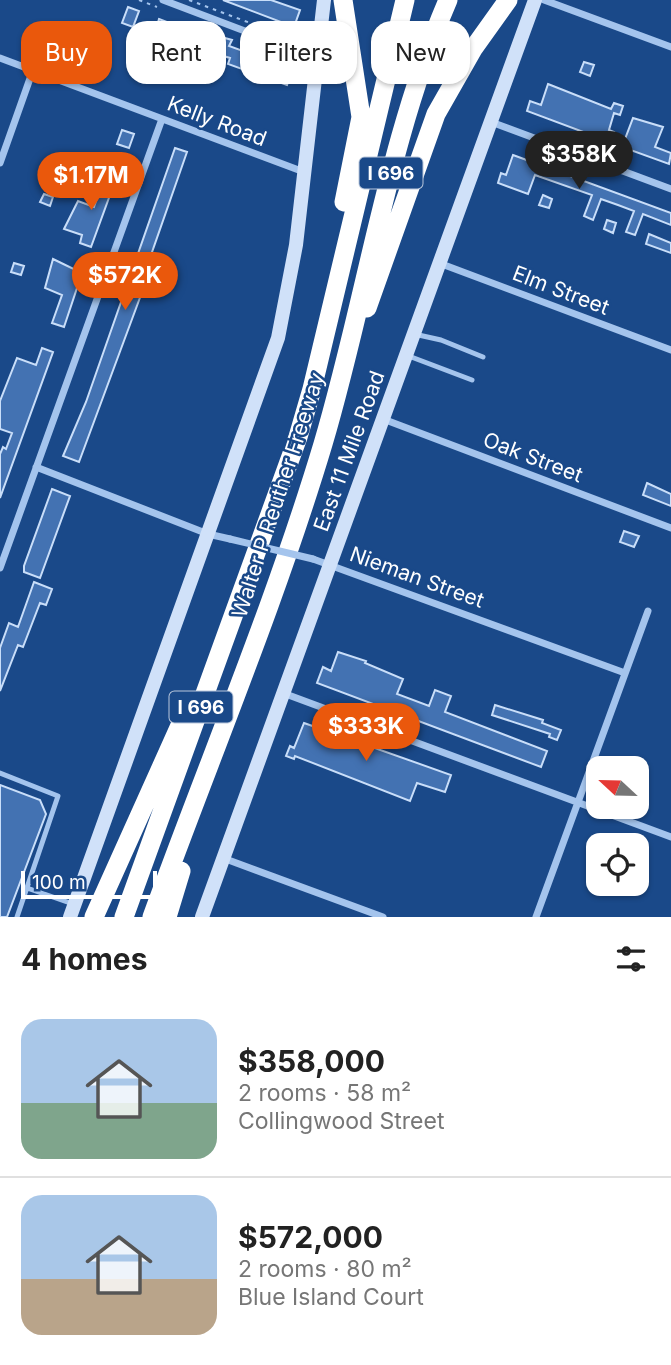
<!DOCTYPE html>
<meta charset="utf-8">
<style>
body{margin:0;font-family:Inter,sans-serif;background:#f6f6f6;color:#222;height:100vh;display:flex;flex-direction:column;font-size:26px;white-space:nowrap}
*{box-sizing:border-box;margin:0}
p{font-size:23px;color:#767676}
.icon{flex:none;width:38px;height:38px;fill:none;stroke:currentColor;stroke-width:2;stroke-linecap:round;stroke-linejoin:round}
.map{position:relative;height:917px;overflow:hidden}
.details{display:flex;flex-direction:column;background:#fff;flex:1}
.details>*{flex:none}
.hud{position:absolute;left:21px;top:21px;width:630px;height:63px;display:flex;gap:14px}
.needle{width:46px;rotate:292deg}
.buttons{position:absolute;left:586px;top:756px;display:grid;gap:14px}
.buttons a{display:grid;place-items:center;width:63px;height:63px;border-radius:14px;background:#fff;box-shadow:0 2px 5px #0004;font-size:35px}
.scale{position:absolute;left:21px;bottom:18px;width:136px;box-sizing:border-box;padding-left:7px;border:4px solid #fff;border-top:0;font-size:19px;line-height:24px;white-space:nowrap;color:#fff;-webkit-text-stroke:5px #1a4989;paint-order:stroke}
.price{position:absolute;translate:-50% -60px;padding:0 16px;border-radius:24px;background:#ea580c;color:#fff;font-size:23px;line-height:46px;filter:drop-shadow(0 2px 4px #0008)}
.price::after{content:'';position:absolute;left:50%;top:42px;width:21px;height:16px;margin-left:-10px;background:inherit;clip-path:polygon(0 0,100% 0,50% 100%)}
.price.current{background:#222;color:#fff}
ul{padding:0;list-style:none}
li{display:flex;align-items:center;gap:21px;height:175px;padding:0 21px}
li+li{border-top:2px solid #e0e0e0}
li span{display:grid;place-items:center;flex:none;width:196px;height:140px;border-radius:21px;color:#555}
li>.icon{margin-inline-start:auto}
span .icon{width:84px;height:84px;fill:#fffc;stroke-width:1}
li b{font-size:30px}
h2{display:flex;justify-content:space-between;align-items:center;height:84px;padding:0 21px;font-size:30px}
.tag{padding:0 24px;border-radius:21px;background:#fff;box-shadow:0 2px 5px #0004;font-size:24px;line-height:63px}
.tag.current{background:#ea580c;color:#fff}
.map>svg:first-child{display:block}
.building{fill:#4372b2;stroke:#c9def9;stroke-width:2}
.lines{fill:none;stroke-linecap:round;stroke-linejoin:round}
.path{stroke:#a4c4ed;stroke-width:2;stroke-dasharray:3.5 5;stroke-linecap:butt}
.lane{stroke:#a4c4ed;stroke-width:5}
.street{stroke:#a4c4ed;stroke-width:7}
.secondary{stroke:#d0e1f9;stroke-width:14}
.highway{stroke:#fff;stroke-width:19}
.street-bridge{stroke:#a4c4ed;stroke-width:7}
.labels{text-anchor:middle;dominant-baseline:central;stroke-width:5;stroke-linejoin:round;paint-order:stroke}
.shield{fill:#1a4989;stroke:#bac8dc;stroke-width:2}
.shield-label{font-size:19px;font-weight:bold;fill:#fff}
.street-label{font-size:21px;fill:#fff;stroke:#1a4989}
</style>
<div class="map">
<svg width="671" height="917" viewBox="0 0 671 917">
<rect width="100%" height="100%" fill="#1a4989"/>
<!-- building -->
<path class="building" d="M 223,0 L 271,0 L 300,10 L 294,27 Z
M 128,7 L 139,11 L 133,27 L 122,23 Z
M 159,19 L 185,29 L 179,45 L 154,36 Z
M 203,32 L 232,40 L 229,46 L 293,69 L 287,85 L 228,64 L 230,58 L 197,48 Z
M 584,62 L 594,65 L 590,76 L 580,72 Z
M 548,84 L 611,109 L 614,103 L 623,106 L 620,115 L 614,113 L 609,130 L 614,132 L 610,142 L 527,111 L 530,101 L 541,105 Z
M 633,118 L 663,127 L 655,147 L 671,153 L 669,164 L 622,147 Z
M 122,130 L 134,134 L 129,148 L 117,144 Z
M 175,148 L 187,152 L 144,275 L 148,276 L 79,462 L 63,456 L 86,402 Z
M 513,155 L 671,213 L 671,225 L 643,214 L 635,235 L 626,232 L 634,211 L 618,205 L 601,199 L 593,220 L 584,216 L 592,195 L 535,175 L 528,194 L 498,183 L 501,173 L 506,175 Z
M 61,169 L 70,173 L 67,181 L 57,178 Z
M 107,169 L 118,173 L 91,247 L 80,243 L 82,235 L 64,229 L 78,201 L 94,207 Z
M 44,194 L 53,197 L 50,206 L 40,202 Z
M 543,195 L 552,199 L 549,208 L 539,205 Z
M 607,220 L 616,223 L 613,233 L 604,229 Z
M 649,234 L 671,243 L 671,253 L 646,244 Z
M 53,259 L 82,273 L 64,327 L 52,323 L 62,295 L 45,288 Z
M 14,263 L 24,266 L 21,275 L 11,272 Z
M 42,348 L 53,352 L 0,498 L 0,454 L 3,447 L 6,449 L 12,433 L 0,429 L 0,401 L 17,358 L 36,365 Z
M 647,483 L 671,494 L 671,506 L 643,495 Z
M 52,489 L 70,496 L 40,578 L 24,572 L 24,566 Z
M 624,531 L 639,536 L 634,547 L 620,542 Z
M 34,582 L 52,589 L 46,605 L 40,603 L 23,647 L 18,645 L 0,691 L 0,648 L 9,623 L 18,627 Z
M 338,652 L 366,661 L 365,663 L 403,679 L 397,694 L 429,706 L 435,690 L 451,696 L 445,712 L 547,751 L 541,767 L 317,683 L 323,667 L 331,671 Z
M 495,705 L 543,720 L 542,723 L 561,730 L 557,740 L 549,737 L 550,734 L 492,715 Z
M 304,723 L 451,775 L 445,792 L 417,783 L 410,801 L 295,756 L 294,759 L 286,756 L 290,746 L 294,748 Z
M 0,785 L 40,800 L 46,814 L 7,917 L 0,917 Z"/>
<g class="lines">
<!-- path -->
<path class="path" d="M 139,0 L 157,7
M 189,0 L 306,44"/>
<!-- lane -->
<path class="lane" d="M 414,334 L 441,340 L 483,357
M 406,355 L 472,380
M 0,773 L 58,796 L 17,917
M 27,888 L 73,904"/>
<!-- street -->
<path class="street" d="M 163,0 L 316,58
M 544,0 L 671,47
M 0,58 L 304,172
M 491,122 L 671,189
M 0,163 L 33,70
M 439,263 L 671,350
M 383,419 L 671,528
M 36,467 L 208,534 L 230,539
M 313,559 L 625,673
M 0,568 L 162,119
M 283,693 L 671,837
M 223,858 L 383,917
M 536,917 L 648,611"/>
<!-- secondary -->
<path class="secondary" d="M 70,917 L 278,338 L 296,245 L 324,0
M 202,917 L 535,0"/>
<!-- highway -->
<path class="highway" d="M 343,0 L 361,117 L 344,202
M 367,308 L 436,114 L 473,49 L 508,0
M 94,917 L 191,701
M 124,917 L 298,437 L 312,389 L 405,0
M 152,917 C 209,760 275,604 323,444 C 367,296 387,142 448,0
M 167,917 L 181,871"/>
<!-- street-bridge -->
<path class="street-bridge" d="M 230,539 L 313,559"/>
</g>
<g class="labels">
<!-- shield labels -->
<g class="shield">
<rect x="359.5" y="157.5" width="63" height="31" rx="5"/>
<rect x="169.5" y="691.5" width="63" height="31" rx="5"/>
</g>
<g class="shield-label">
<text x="391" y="173">I 696</text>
<text x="201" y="707">I 696</text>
</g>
<!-- street labels -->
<g class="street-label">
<text transform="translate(217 121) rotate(21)">Kelly Road</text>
<text transform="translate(561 290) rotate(21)">Elm Street</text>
<text transform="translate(349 451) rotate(-70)">East 11 Mile Road</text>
<text transform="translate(533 457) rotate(21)">Oak Street</text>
<text transform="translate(278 495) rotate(-72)">Walter P Reuther Freeway</text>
<text transform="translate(417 577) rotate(20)">Nieman Street</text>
</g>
</g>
</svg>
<div class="buttons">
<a><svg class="needle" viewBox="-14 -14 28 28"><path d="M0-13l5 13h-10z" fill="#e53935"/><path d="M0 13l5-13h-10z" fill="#767676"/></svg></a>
<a><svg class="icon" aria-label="locate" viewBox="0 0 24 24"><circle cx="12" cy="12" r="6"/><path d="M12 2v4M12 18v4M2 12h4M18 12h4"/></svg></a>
</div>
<div class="scale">100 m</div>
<b class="price current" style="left:579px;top:191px">$358K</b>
<b class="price" style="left:91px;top:212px">$1.17M</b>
<b class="price" style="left:125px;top:312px">$572K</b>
<b class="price" style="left:366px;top:763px">$333K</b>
<div class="hud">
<a class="tag current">Buy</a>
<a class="tag">Rent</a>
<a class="tag">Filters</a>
<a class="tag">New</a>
</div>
</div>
<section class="details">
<h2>4 homes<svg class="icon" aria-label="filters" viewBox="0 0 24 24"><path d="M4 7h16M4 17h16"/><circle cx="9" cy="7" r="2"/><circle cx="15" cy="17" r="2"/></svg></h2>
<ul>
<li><span style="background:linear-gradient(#a9c7e8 60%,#7fa58c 0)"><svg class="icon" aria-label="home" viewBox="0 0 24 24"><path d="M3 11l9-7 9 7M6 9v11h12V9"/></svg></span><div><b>$358,000</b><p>2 rooms · 58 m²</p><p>Collingwood Street</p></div></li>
<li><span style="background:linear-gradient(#a9c7e8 60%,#b9a48a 0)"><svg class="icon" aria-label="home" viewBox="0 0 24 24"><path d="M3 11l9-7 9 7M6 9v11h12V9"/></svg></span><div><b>$572,000</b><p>2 rooms · 80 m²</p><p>Blue Island Court</p></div></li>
</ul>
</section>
